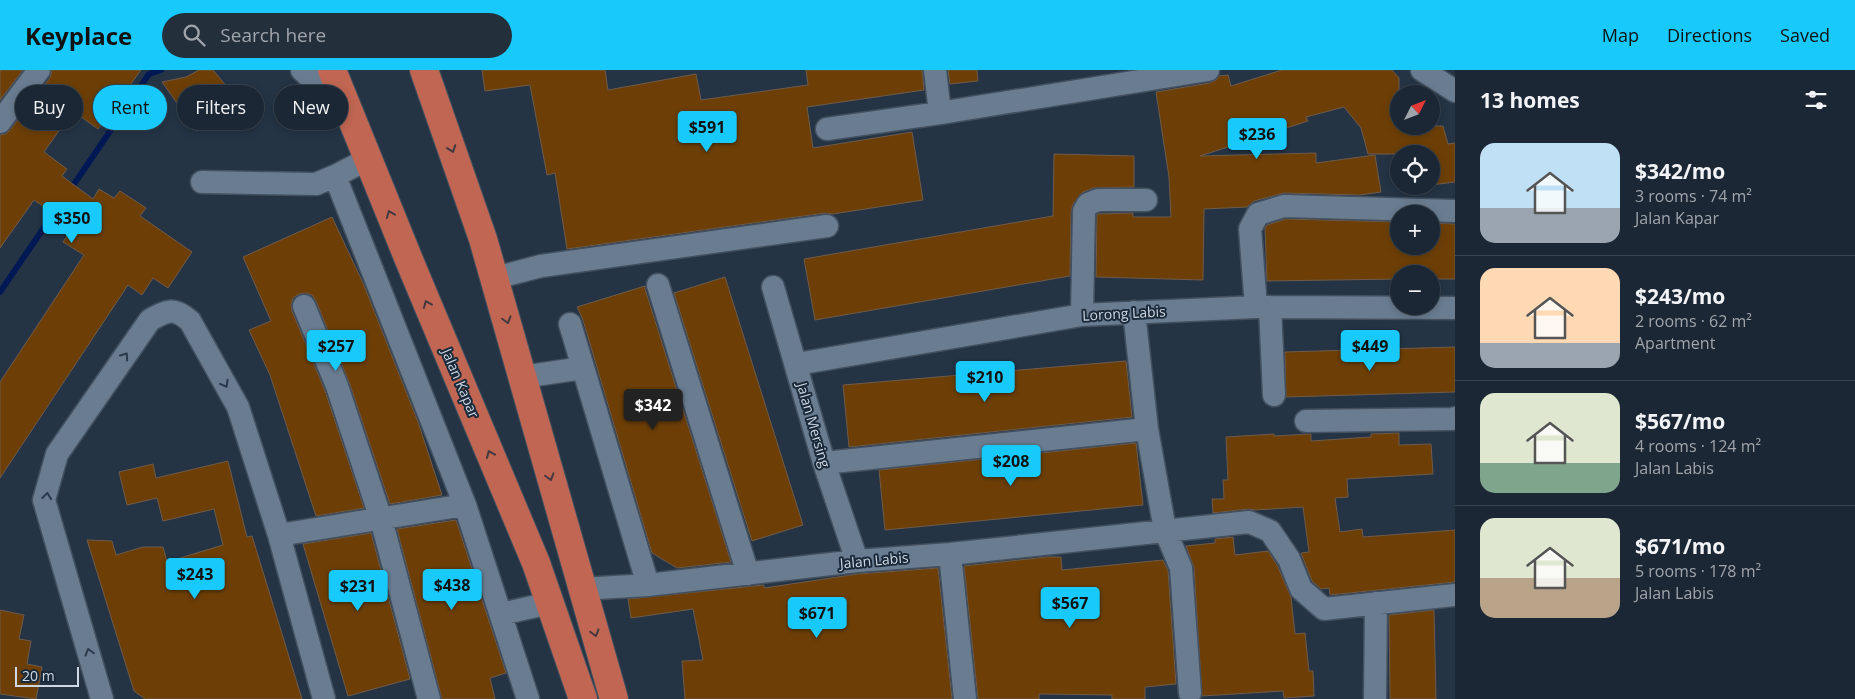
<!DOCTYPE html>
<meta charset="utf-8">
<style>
body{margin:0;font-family:"Open Sans",sans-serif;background:#242f3c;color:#f1f3f6;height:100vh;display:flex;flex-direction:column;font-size:19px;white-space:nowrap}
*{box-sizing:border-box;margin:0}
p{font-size:16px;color:#a0a5ac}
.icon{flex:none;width:28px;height:28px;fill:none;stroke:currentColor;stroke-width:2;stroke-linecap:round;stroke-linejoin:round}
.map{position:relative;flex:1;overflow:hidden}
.panel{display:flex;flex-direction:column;background:#1b2734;width:400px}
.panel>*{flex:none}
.top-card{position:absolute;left:15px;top:15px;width:475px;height:45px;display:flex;gap:10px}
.needle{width:32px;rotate:48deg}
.fabs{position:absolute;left:1390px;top:15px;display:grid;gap:10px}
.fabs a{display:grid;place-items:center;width:50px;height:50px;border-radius:50%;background:#1b2734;box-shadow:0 2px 8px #0003,0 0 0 1px #39444f;font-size:25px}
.scale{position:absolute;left:15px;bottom:12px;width:64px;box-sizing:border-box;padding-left:5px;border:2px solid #ced8e4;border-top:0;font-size:14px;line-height:18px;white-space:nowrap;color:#ced8e4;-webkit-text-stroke:4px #1a2a3a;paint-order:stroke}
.price{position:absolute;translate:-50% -42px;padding:0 11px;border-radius:5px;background:#18cafc;color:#111;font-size:16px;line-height:32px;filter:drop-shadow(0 1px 2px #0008)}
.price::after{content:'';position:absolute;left:50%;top:30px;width:15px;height:11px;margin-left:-8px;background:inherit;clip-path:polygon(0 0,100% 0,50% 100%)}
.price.on{background:#222;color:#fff}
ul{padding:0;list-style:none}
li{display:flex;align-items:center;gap:15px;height:125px;padding:0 25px}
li+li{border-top:1px solid #39444f}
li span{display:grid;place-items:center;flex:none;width:140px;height:100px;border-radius:15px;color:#555}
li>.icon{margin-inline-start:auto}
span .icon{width:60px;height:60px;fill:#fffc;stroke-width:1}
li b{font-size:21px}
h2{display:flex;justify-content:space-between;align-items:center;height:60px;padding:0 25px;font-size:21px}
.chip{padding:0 18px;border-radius:22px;background:#1b2734;box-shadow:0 2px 8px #0003,0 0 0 1px #39444f;font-size:18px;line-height:45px}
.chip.on{background:#18cafc;color:#111}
header{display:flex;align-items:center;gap:30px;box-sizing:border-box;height:70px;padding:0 25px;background:#18cafc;color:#111}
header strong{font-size:24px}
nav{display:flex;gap:28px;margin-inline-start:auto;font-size:18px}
.search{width:350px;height:45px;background:#242f3c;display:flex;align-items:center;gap:12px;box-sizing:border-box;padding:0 18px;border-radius:28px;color:#a0a5ac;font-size:19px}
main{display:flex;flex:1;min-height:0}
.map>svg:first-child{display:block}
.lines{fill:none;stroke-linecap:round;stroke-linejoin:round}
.stream{stroke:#001954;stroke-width:6}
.building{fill:#6d3f07;stroke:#6f5b4a}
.minor-casing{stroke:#42505f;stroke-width:25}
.highway-casing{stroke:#42505f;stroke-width:30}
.minor{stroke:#6a7c90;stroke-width:22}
.highway{stroke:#c06652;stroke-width:28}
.oneway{stroke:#443940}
.oneway2{stroke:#2a3a4b}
.labels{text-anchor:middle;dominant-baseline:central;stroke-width:4;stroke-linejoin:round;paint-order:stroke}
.street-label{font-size:14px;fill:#ced8e4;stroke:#1a2a3a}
</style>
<header>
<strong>Keyplace</strong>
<div class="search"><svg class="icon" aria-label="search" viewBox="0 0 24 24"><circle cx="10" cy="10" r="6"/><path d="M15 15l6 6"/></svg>Search here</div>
<nav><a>Map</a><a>Directions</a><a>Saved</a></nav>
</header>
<main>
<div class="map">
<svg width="1455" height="629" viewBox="0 0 1455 629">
<rect width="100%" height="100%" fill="#243445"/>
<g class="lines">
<!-- stream -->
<path class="stream" d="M 70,120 L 149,4 L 161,0
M 0,222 L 58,137"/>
</g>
<!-- building -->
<path class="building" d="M 0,0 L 23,0 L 0,30 Z
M 52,0 L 141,0 L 98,59 L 73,41 L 44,82 L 67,99 L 62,106 L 93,129 L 99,119 L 114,128 L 120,121 L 146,138 L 140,146 L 192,182 L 168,218 L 153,208 L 142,225 L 128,215 L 0,408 L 0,312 L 84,185 L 63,172 L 73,157 L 34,130 L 0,178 L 0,65 L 6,64 L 10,60 L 50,8 Z
M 199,0 L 213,0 L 237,29 L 197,61 L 162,12 L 186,7 Z
M 482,0 L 605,0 L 608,20 L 696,4 L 701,30 L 808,15 L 806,0 L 922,0 L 924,20 L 807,37 L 813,78 L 912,62 L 923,130 L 833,144 L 825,143 L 567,179 L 555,103 L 547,105 L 530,15 L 485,21 Z
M 948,0 L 977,0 L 978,11 L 950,14 Z
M 1282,0 L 1392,0 L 1399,8 L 1399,56 L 1443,56 L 1448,74 L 1455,73 L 1455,112 L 1431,115 L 1431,84 L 1368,84 L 1361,58 L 1344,37 L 1306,47 L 1308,51 L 1200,86 L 1316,83 L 1316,93 L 1375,85 L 1381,122 L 1360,125 L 1284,123 L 1254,131 L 1247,137 L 1204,139 L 1203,210 L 1096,207 L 1097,144 L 1133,143 L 1133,147 L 1171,147 L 1169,107 L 1156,22 L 1210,13 L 1216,10 L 1219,6 L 1228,5 L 1231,16 Z
M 1054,84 L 1134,86 L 1134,117 L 1093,118 L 1083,122 L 1073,134 L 1071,141 L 1070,206 L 815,250 L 804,189 L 1053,146 Z
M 332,147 L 363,213 L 418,352 L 442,425 L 390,434 L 349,312 L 316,231 L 312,225 L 306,223 L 299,224 L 293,228 L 291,235 L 292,241 L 325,321 L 364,438 L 316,446 L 270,305 L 249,260 L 271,251 L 243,187 Z
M 1286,149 L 1399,152 L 1399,176 L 1431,176 L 1431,153 L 1455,154 L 1455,209 L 1431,209 L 1431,204 L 1399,204 L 1399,209 L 1267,211 L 1265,158 L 1267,155 Z
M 725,207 L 803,455 L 752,471 L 674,223 Z
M 645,216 L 645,219 L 731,492 L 677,498 L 652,483 L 583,250 L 577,237 Z
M 1455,277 L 1455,322 L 1286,327 L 1285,282 Z
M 1126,291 L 1132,347 L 849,377 L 843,315 Z
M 1399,363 L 1399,375 L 1431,374 L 1433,404 L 1347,409 L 1348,427 L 1335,428 L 1340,462 L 1362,459 L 1363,467 L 1455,460 L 1455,512 L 1330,525 L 1329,518 L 1321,519 L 1312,511 L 1301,483 L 1309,482 L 1303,437 L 1255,440 L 1248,439 L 1213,443 L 1212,429 L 1224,429 L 1223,410 L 1228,410 L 1226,367 L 1274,364 L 1274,366 L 1311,364 L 1311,371 L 1371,367 L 1371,364 Z
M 1136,373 L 1143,435 L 885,460 L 879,400 Z
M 228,391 L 247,467 L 252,466 L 302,629 L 145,629 L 134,621 L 87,470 L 112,471 L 116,485 L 143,477 L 163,477 L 167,492 L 223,475 L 214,439 L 163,451 L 157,428 L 127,435 L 119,402 L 153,394 L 156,408 Z
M 456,450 L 506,603 L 490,608 L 495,629 L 442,629 L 397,459 Z
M 371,463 L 410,609 L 348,626 L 303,474 Z
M 1233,467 L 1235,485 L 1268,481 L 1277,495 L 1291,527 L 1295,564 L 1305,563 L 1309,601 L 1313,601 L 1314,626 L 1284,628 L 1283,621 L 1202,626 L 1194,497 L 1186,476 L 1215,473 L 1215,469 Z
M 1047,487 L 1061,487 L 1062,500 L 1163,490 L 1168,501 L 1176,614 L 1145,617 L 1145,629 L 1112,629 L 1112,625 L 1039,624 L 1039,629 L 978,629 L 964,496 Z
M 938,498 L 952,629 L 685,629 L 682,591 L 703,590 L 693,539 L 631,548 L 628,529 L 764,515 L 764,518 L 858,504 Z
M 0,540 L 24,545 L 19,569 L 31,571 L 27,594 L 42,597 L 36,629 L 0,624 Z
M 1434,540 L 1436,629 L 1390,629 L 1389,545 Z"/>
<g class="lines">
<defs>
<path id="minor" d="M 302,0 L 313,10 L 342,25
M 935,0 L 940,43
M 1422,0 L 1455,21
M 0,52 L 39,0
M 827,59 L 940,43 L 1208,0
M 368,89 L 335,106 L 465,435 L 528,629
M 202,112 L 316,114 L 335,106
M 495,208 L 541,196 L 827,156
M 658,215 L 748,504
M 773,217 L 824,393 L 857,491
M 304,236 L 337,316 L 381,449 L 429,629
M 1256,237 L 1250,159 L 1258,144 L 1284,136 L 1455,141
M 1270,237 L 1274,325
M 1134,242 L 1147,359 L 1165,460 L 1181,498 L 1190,623
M 1082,245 L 1084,141 L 1088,134 L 1098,130 L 1146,130
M 570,254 L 648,515
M 797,294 L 1082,245 L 1256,237 L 1455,238
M 522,307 L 583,298
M 1306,351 L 1452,349 L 1455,348
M 824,393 L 1147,359
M 279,465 L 465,435
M 950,484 L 965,629
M 582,519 L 648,515 L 857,491 L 950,484 L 1249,452 L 1270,461 L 1289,489 L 1301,519 L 1324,539 L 1455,525
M 501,544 L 550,533
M 102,629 L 44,430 L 57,384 L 150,250 C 168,240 174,237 190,251 L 238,337 L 279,465 L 324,629
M 1375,629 L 1376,533"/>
<path id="highway" d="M 332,0 L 409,190 L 536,493 L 583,629
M 424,0 L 483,169 L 614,629"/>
</defs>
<!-- minor casing -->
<use href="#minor" class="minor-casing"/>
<!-- highway casing -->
<use href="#highway" class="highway-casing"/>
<!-- minor -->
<use href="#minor" class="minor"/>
<!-- highway -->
<use href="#highway" class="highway"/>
</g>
<!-- one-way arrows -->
<defs><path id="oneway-chevron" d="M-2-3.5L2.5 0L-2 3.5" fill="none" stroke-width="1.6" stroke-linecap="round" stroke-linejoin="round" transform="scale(1.25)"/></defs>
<g class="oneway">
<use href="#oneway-chevron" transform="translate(452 79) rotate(70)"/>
<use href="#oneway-chevron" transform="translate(390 144) rotate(-112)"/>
<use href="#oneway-chevron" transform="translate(427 234) rotate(-113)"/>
<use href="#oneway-chevron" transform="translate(507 250) rotate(74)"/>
<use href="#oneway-chevron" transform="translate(490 384) rotate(-113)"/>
<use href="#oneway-chevron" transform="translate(550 407) rotate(74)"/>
<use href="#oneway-chevron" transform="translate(595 563) rotate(74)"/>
</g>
<g class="oneway2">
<use href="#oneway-chevron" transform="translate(125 286) rotate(-55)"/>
<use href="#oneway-chevron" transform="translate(225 314) rotate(61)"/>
<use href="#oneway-chevron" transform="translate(47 426) rotate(-83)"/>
<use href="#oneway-chevron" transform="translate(89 582) rotate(-106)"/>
</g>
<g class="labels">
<!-- street labels -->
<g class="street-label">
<text transform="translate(1124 243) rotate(-3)">Lorong Labis</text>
<text transform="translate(461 313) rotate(67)">Jalan Kapar</text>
<text transform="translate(814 355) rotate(74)">Jalan Mersing</text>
<text transform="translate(874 490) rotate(-5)">Jalan Labis</text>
</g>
</g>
</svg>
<div class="fabs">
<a><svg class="needle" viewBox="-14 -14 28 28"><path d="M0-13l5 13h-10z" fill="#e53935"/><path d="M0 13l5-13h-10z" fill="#a0a5ac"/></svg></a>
<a><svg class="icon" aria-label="locate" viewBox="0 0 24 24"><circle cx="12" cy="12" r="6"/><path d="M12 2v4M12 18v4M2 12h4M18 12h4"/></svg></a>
<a>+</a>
<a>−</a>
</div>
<div class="scale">20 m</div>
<b class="price" style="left:707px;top:83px">$591</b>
<b class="price" style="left:1257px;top:90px">$236</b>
<b class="price" style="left:72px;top:174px">$350</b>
<b class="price" style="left:336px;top:302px">$257</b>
<b class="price" style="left:1370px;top:302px">$449</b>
<b class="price" style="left:985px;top:333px">$210</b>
<b class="price on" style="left:653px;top:361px">$342</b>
<b class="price" style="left:1011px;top:417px">$208</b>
<b class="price" style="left:195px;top:530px">$243</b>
<b class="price" style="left:452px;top:541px">$438</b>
<b class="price" style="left:358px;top:542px">$231</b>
<b class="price" style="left:1070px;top:559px">$567</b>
<b class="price" style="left:817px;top:569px">$671</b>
<div class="top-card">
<a class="chip">Buy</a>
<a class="chip on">Rent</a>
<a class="chip">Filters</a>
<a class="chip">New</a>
</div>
</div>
<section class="panel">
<h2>13 homes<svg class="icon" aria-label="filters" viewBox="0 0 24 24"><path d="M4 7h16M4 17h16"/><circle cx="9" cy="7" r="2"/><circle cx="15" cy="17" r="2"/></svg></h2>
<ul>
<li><span style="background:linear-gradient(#bfe0f5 65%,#9aa5b1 0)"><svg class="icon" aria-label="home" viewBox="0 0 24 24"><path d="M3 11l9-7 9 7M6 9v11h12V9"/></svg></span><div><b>$342/mo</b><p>3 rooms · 74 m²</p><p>Jalan Kapar</p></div></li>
<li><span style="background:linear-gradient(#ffd9b3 75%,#9aa5b1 0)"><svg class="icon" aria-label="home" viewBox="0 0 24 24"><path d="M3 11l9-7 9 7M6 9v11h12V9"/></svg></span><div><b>$243/mo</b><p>2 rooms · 62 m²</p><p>Apartment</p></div></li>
<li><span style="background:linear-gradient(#dfe7d0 70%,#7fa58c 0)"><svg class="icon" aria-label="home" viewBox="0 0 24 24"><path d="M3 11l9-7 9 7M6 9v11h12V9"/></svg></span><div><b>$567/mo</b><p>4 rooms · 124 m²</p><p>Jalan Labis</p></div></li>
<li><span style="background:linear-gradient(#dfe7d0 60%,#b9a48a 0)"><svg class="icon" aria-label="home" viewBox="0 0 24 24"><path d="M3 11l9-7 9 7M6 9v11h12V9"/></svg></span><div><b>$671/mo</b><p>5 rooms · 178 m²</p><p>Jalan Labis</p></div></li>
</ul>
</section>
</main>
